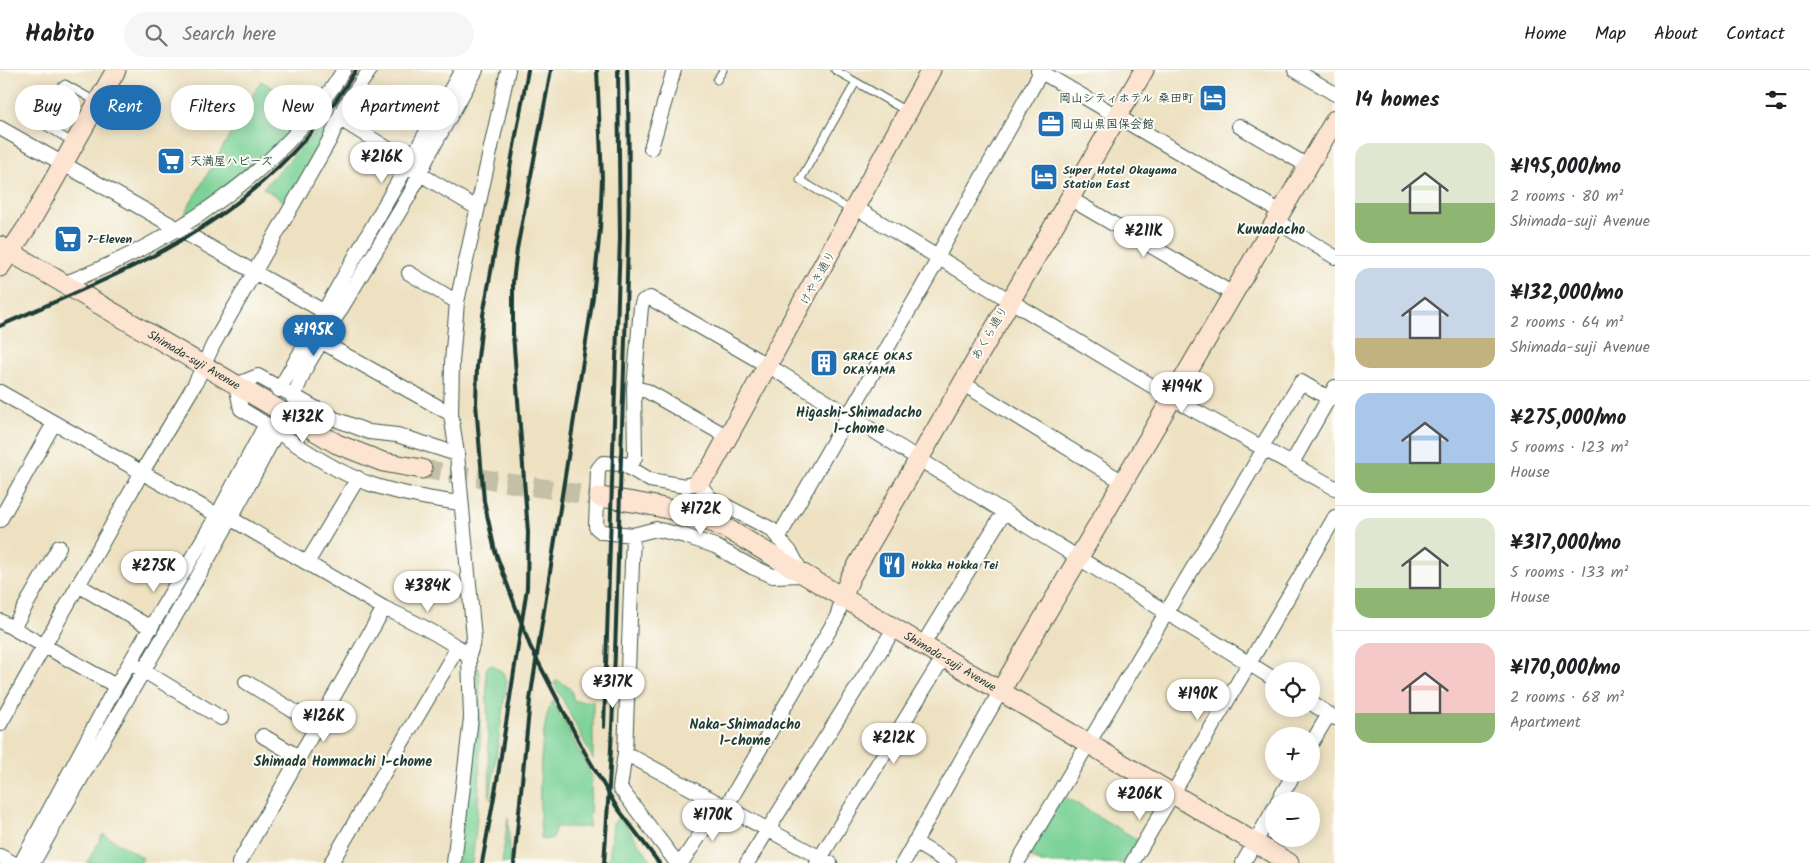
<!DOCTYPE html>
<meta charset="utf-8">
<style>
body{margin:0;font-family:Kalam,"Klee One",sans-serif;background:#f6f6f6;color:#202124;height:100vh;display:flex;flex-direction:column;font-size:19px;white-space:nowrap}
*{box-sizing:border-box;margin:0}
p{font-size:16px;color:#757577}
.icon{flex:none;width:28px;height:28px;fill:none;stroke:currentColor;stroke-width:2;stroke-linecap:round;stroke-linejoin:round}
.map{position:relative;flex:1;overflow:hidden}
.details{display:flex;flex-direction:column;background:#fff;width:475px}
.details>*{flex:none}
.guide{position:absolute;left:15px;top:15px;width:475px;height:45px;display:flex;gap:10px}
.fabs{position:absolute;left:1265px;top:592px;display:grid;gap:10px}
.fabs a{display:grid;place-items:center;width:55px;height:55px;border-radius:50%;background:#fff;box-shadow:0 2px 12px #0003;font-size:25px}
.price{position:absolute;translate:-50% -42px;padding:0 11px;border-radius:18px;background:#fff;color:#222;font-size:16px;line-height:32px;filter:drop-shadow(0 1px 2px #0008)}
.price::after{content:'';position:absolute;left:50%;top:30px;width:15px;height:11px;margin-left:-8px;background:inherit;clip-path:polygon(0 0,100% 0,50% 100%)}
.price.on{background:#1f6fb2;color:#fff}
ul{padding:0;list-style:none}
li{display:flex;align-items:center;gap:15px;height:125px;padding:0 20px}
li+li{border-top:1px solid #e0e0e0}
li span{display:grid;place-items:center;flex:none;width:140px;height:100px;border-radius:15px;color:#555}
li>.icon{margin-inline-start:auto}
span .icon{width:60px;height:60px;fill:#fffc;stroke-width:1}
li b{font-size:21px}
h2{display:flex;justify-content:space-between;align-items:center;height:60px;padding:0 20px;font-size:21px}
.tag{padding:0 18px;border-radius:22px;background:#fff;box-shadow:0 2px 12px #0003;font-size:18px;line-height:45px}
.tag.on{background:#1f6fb2;color:#fff}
header{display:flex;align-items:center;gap:30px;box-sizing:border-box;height:70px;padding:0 25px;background:#fff;border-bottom:1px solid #e0e0e0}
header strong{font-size:24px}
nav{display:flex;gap:28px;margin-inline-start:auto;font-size:18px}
.search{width:350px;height:45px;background:#f6f6f6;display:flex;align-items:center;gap:12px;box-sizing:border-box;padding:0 18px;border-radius:28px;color:#757577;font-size:19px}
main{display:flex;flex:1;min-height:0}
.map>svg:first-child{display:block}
.green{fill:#7bd297;stroke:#4d8866}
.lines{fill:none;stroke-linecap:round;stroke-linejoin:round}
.stream{stroke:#62b7de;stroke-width:4}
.secondary-tunnel{stroke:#c4c0a5;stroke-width:19;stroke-dasharray:19 9;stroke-linecap:butt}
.lane-casing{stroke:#3e5649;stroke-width:9}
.street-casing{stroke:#3e5649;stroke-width:16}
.secondary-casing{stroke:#3e5649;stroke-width:21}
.lane{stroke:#fff;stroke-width:7}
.street{stroke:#fff;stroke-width:14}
.secondary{stroke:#fde4d1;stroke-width:19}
.rail{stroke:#1f3d34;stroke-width:4}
.labels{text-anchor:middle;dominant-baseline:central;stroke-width:4;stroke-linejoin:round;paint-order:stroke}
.poi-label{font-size:12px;font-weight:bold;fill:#1f3d34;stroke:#fdfcf7;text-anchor:start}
.street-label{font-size:12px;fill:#1f3d34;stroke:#fdfcf7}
.neighbourhood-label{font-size:14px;font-weight:bold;fill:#1f3d34;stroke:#fdfcf7}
</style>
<header>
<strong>Habito</strong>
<div class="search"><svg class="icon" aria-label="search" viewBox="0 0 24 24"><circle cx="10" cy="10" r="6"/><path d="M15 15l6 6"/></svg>Search here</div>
<nav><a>Home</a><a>Map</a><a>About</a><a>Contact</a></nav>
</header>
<main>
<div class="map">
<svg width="1335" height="793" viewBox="0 0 1335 793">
<rect width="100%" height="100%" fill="#fdfcf7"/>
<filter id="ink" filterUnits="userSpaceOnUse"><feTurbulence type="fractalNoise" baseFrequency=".02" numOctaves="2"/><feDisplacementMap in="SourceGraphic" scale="10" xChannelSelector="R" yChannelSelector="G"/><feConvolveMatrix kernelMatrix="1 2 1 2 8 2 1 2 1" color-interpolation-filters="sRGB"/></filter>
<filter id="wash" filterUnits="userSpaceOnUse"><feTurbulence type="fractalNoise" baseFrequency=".0096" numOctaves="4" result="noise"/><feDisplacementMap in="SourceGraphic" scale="20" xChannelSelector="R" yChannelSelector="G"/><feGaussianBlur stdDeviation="1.12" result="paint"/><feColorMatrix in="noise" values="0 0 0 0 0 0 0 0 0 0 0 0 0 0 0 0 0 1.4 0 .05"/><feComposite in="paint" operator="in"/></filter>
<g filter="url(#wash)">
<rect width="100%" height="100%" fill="#ede1c1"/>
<!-- green -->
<path class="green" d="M 261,11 L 307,37 C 275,79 230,124 182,148 Z
M 325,52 L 331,59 L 289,134 L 263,118 Z
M 493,595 L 503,603 L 507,611 L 490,728 L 486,600 L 488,596 Z
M 477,597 L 479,599 C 481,664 481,728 472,793 L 457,793 L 474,598 Z
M 557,610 L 571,619 L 574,631 L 593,631 L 593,689 L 554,613 Z
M 553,631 L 592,706 L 589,757 L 555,757 L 553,768 L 544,770 L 541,768 C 539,740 538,653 553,631 Z
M 1062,725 L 1138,770 L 1124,793 L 1041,793 L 1026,784 Z
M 620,747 L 653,793 L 609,791 L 613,753 Z
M 508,748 L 510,793 L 502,793 Z
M 103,764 L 143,788 L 140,793 L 87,793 Z"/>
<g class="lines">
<!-- stream -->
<path class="stream" d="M 139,594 L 153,570
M 117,633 L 135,600"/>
</g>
</g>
<g filter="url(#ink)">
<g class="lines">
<!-- secondary-tunnel -->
<path class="secondary-tunnel" d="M 422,399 L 599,427"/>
<defs>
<path id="lane" d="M 835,0 L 856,12
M 717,10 L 723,0
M 74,73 L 44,55 L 44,45 L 61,17 L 65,14 L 97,32
M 852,141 L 800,110 L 856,12 L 906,41"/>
<path id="street" d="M 1038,0 L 1281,142
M 1295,0 L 1335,24
M 340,49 L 403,88 L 410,98 L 477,138
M 1239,56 L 1308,96
M 0,58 L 323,241
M 651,78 L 674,0
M 1069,128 L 1233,224
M 856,138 L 1172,328 L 1335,418
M 1276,151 L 1335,187
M 409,203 L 457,232
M 63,214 C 173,172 281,102 344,0
M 322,272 L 451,344
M 962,313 L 1123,412
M 634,318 L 647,321 L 728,367
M 279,320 L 462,0
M 0,322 L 217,445
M 293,328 L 306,297 L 410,124 L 429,84 L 476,0
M 457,384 L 397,365 L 369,362 L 335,349 L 258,306 L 236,315 L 241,339 C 283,363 324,398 370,414 C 400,424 430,429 460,433
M 603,393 L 623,394 L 650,410 L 685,416 L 698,412 L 710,428 L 771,459 L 791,483 L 803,505 L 773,506 L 752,497 L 715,476 L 685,466 L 656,459 L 633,465 L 602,462 L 596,457 L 598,399 Z
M 1292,393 L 1335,317
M 630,398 L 635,387 L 634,318 L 641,237 L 643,231 L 650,228 L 777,301 L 1274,609
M 225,445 L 384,538 C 413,551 444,566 469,586
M 0,450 L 54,353
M 633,465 L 625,683 L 830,793
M 778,468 L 935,195 L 941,180 L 1041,2
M 307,493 L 358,408
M 78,515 L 151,558
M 0,551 L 116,616
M 13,558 L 59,477
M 922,576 L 1004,442
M 136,596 L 221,648
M 246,612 L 317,655
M 1311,633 L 1335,648
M 0,654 L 142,402 L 195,314 L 213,275 L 330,69 L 344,37 L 370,0
M 263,666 L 299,687
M 1311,674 L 1329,644
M 625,683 L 620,718 L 677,793
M 1278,731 L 1294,704
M 726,737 L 837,547 L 842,529
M 914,772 L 949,793
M 0,786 L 13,793
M 21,793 L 116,616 L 219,442 L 266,354
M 33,793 C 113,648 202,508 277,361
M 239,793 L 384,538
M 331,793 L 458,577
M 454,793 L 471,648 L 469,586 L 474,568 L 457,384 L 451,344 L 452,292 L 457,232 L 508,0
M 681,793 L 721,734
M 747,793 L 894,559
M 817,793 L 943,588
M 903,793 L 1000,622
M 1017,793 L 1261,384 L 1264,373 L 1301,312 L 1330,329
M 1132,793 L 1335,447
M 1243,793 L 1274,739"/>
<g id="secondary">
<path id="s1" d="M 0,176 L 337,374 L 383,392 L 422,399"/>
<path d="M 0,197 L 29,154 L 116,0"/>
<path d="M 698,412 L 710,399 L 931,0"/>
<path id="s2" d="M 599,427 C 646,433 682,440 726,458 L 1289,793"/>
<path d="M 842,529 L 850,508 L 1144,0"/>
<path d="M 1000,622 L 1335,50"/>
</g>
</defs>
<!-- lane casing -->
<use href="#lane" class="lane-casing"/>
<!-- street casing -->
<use href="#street" class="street-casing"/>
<!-- secondary casing -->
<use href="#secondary" class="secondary-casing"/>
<!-- lane -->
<use href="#lane" class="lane"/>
<!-- street -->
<use href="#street" class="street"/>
<!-- secondary -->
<use href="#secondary" class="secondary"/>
<!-- rail -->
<path class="rail" d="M 528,0 L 483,245 L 477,296 L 476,334 L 484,431 L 495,481 L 530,576 L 584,681 L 616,736 L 659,793
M 0,256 C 73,223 150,194 216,148 C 272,109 321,58 356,0
M 604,657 L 620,168 L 618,0
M 482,793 L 498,705 L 527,518 L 528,462 L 513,264 L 513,212 L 517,179 L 551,0
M 514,793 L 530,630 L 593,227 L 600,159 L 602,108 L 597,0
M 604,793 C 614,658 617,522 621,387 C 625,258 632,129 627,0"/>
</g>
</g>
<!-- icons -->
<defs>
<symbol id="hotel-square" viewBox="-11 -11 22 22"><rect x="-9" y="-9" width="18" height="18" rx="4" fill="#1f6fb2" stroke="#fdfcf7"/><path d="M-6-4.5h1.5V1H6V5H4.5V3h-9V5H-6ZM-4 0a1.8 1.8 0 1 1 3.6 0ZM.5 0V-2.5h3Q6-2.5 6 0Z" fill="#fff"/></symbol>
<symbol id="office-square" viewBox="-11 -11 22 22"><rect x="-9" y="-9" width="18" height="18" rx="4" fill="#1f6fb2" stroke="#fdfcf7"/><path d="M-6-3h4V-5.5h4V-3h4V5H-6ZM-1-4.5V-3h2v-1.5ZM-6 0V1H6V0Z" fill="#fff"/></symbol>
<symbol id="supermarket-square" viewBox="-11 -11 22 22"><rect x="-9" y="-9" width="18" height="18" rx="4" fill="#1f6fb2" stroke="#fdfcf7"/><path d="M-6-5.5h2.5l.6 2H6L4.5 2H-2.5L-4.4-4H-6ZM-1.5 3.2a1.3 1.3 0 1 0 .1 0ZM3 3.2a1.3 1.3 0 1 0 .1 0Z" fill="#fff"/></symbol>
<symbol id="building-square" viewBox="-11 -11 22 22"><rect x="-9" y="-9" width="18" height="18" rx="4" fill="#1f6fb2" stroke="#fdfcf7"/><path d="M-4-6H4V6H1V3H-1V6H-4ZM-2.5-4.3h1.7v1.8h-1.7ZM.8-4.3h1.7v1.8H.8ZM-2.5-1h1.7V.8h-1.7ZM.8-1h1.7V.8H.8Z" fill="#fff"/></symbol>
<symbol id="restaurant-square" viewBox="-11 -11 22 22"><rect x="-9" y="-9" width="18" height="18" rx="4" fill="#1f6fb2" stroke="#fdfcf7"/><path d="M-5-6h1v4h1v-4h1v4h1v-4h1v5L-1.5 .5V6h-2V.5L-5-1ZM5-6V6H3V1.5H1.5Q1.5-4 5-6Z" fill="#fff"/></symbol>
</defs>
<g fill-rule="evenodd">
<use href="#hotel-square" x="1197" y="12" width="32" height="32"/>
<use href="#office-square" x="1035" y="38" width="32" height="32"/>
<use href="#supermarket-square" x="155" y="75" width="32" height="32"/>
<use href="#hotel-square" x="1028" y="91" width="32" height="32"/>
<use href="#supermarket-square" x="52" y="153" width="32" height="32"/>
<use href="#building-square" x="808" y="277" width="32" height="32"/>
<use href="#restaurant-square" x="876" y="479" width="32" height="32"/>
</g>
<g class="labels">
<!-- poi labels -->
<g class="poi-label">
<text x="1194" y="28" text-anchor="end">岡山シティホテル 桑田町</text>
<text x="1070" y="54">岡山県国保会館</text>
<text x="190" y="91">天満屋ハピーズ</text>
<text x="1063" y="100">Super Hotel Okayama<tspan x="1063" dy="14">Station East</tspan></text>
<text x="87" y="169">7-Eleven</text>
<text x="843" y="286">GRACE OKAS<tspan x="843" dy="14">OKAYAMA</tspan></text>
<text x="911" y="495">Hokka Hokka Tei</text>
</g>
<!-- street labels -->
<g class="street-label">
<text transform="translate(818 208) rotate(-61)">けやき通り</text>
<text transform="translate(990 263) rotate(-60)">あくら通り</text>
<text stroke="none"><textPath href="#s1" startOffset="225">Shimada-suji Avenue</textPath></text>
<text stroke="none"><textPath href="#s2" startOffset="392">Shimada-suji Avenue</textPath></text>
</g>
<!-- neighbourhood labels -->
<g class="neighbourhood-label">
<text x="1271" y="160">Kuwadacho</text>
<text x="859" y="343">Higashi-Shimadacho<tspan x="859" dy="16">1-chome</tspan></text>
<text x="745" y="655">Naka-Shimadacho<tspan x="745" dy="16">1-chome</tspan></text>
<text x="343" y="692">Shimada Hommachi 1-chome</text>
</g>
</g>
</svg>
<div class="fabs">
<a><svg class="icon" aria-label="locate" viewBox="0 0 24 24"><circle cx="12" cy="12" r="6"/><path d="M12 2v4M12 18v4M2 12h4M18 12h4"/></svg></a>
<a>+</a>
<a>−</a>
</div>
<b class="price" style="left:382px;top:114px">¥216K</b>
<b class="price" style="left:1144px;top:188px">¥211K</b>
<b class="price on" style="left:314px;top:287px">¥195K</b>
<b class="price" style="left:1182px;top:344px">¥194K</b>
<b class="price" style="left:303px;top:374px">¥132K</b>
<b class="price" style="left:701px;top:466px">¥172K</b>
<b class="price" style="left:154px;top:523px">¥275K</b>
<b class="price" style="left:428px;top:543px">¥384K</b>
<b class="price" style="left:613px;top:639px">¥317K</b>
<b class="price" style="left:1198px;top:651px">¥190K</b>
<b class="price" style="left:324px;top:673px">¥126K</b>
<b class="price" style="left:894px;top:695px">¥212K</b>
<b class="price" style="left:1140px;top:751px">¥206K</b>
<b class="price" style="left:713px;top:772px">¥170K</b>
<div class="guide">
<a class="tag">Buy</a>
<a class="tag on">Rent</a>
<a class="tag">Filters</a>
<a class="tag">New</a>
<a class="tag">Apartment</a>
</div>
</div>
<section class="details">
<h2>14 homes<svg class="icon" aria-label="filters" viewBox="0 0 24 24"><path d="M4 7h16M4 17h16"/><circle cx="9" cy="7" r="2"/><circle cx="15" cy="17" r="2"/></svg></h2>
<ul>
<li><span style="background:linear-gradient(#dfe7d0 60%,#8fb573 0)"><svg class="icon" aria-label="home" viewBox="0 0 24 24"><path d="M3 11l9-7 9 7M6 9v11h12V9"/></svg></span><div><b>¥195,000/mo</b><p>2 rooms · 80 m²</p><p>Shimada-suji Avenue</p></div></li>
<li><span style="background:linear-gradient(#c9d6e8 70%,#c2b280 0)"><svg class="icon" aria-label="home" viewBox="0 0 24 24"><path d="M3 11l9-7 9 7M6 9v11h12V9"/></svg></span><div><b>¥132,000/mo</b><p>2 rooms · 64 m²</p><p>Shimada-suji Avenue</p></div></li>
<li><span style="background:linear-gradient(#a9c7e8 70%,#8fb573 0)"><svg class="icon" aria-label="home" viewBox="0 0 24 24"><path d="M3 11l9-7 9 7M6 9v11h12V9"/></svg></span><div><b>¥275,000/mo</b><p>5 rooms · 123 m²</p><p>House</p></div></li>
<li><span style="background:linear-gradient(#dfe7d0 70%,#8fb573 0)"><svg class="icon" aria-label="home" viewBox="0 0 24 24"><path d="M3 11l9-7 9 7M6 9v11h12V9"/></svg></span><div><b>¥317,000/mo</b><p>5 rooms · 133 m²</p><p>House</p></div></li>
<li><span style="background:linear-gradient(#f6c9c9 70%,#8fb573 0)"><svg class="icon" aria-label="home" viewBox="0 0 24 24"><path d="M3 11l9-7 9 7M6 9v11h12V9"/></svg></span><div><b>¥170,000/mo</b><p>2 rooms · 68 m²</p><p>Apartment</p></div></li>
</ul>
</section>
</main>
